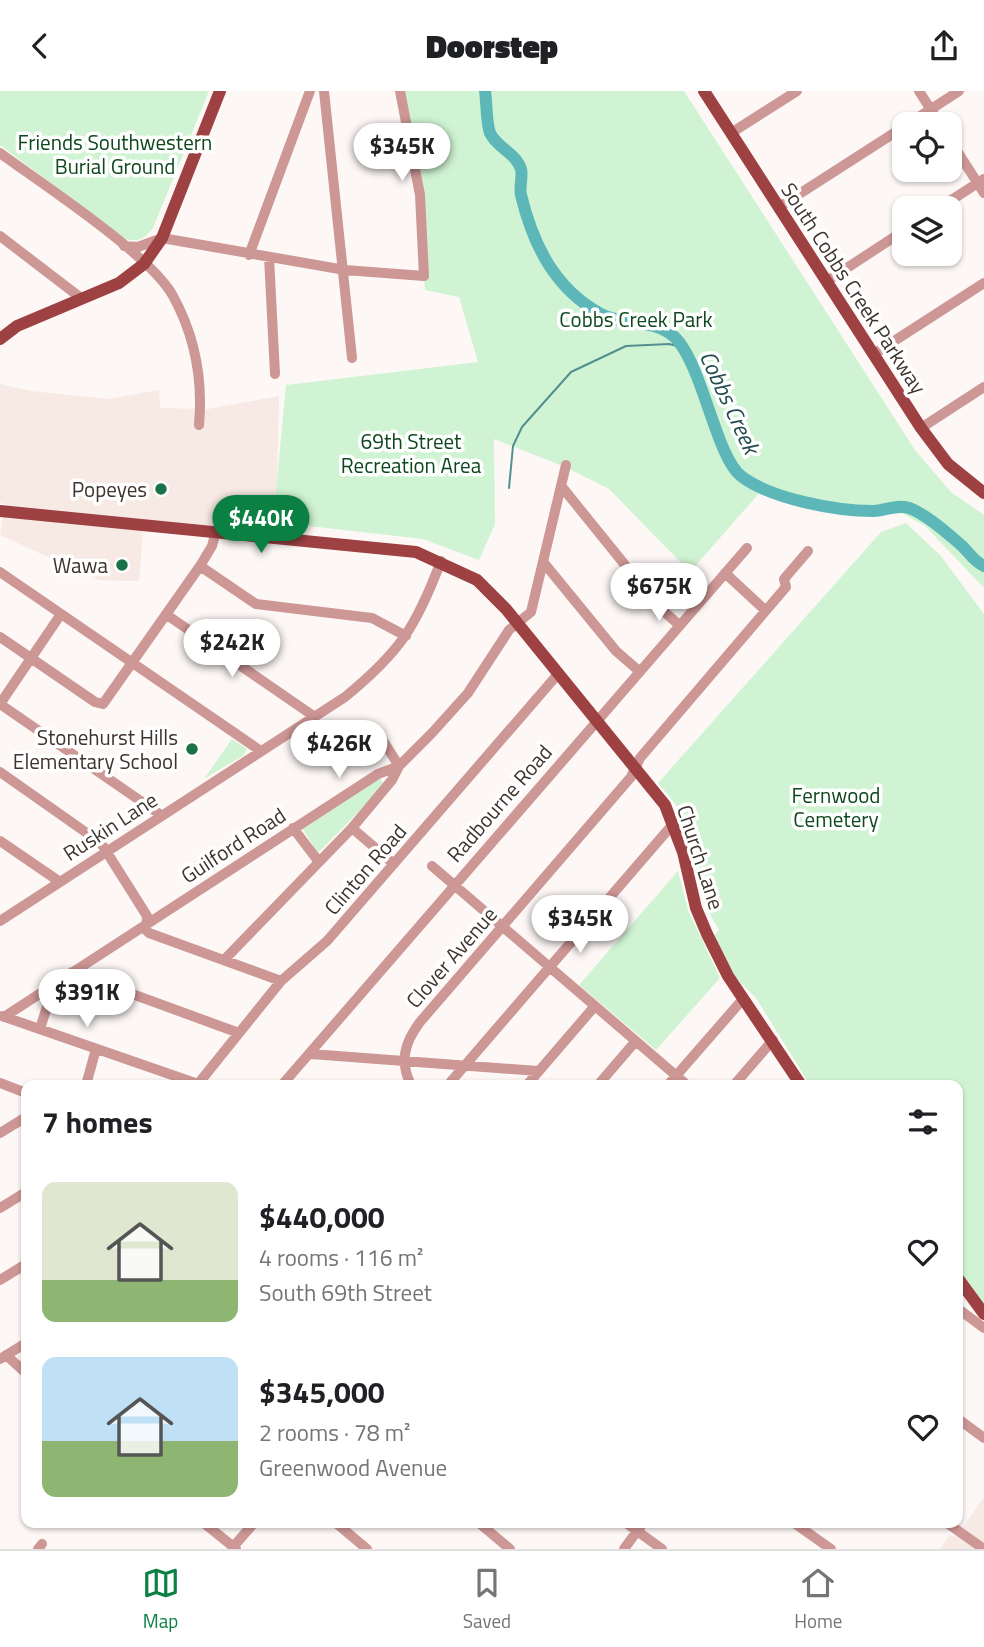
<!DOCTYPE html>
<meta charset="utf-8">
<style>
body{margin:0;font-family:"Titillium Web",sans-serif;background:#f6f6f6;color:#202124;height:100vh;display:flex;flex-direction:column;font-size:26px;white-space:nowrap}
*{box-sizing:border-box;margin:0}
p{font-size:23px;color:#757577}
.icon{flex:none;width:38px;height:38px;fill:none;stroke:currentColor;stroke-width:2;stroke-linecap:round;stroke-linejoin:round}
.map{position:relative;flex:1;overflow:hidden}
.sheet{position:absolute;left:21px;top:989px;width:942px;height:448px;display:flex;flex-direction:column;background:#fff;border-radius:14px;box-shadow:0 2px 5px #0004}
.sheet>*{flex:none}
.buttons{position:absolute;left:892px;top:21px;display:grid;gap:14px}
.buttons a{display:grid;place-items:center;width:70px;height:70px;border-radius:14px;background:#fff;box-shadow:0 2px 5px #0004;font-size:35px}
.price{position:absolute;translate:-50% -60px;padding:0 16px;border-radius:24px;background:#fff;color:#222;font-size:23px;line-height:46px;filter:drop-shadow(0 2px 4px #0008)}
.price::after{content:'';position:absolute;left:50%;top:42px;width:21px;height:16px;margin-left:-10px;background:inherit;clip-path:polygon(0 0,100% 0,50% 100%)}
.price.on{background:#0b8043;color:#fff}
ul{padding:0;list-style:none}
li{display:flex;align-items:center;gap:21px;height:175px;padding:0 21px}
li span{display:grid;place-items:center;flex:none;width:196px;height:140px;border-radius:14px;color:#555}
li>.icon{margin-inline-start:auto}
span .icon{width:84px;height:84px;fill:#fffc;stroke-width:1}
li b{font-size:30px}
h2{display:flex;justify-content:space-between;align-items:center;height:84px;padding:0 21px;font-size:30px}
header{display:flex;justify-content:space-between;align-items:center;height:91px;padding:0 21px;background:#fff;font-size:32px;font-weight:800}
.tabs{display:flex;justify-content:space-around;align-items:center;height:98px;border-top:2px solid #e0e0e0;background:#fff;font-size:19px;color:#757577}
.tabs a{display:grid;justify-items:center;gap:4px}
.tabs .on{color:#0b8043}
.map>svg:first-child{display:block}
.built{fill:#f7e9e4}
.green{fill:#d0f4d3}
.lines{fill:none;stroke-linecap:round;stroke-linejoin:round}
.stream{stroke:#538f90;stroke-width:2}
.river{stroke:#5db7b9;stroke-width:12}
.minor{stroke:#cd9795;stroke-width:10}
.major{stroke:#9e4143;stroke-width:12}
.poi-dot{fill:#1a7348;stroke:#fff;stroke-width:2.5}
.labels{text-anchor:middle;dominant-baseline:central;stroke-width:7;stroke-linejoin:round;paint-order:stroke}
.park-label{font-size:21px;fill:#0d481c;stroke:#fff}
.street-label{font-size:21px;fill:#3d332f;stroke:#fff}
.poi-label{font-size:21px;fill:#3d332f;stroke:#fff;text-anchor:end}
.water-label{font-size:23px;font-style:italic;fill:#224c4d;stroke:#fff}
</style>
<header><svg class="icon" aria-label="back" viewBox="0 0 24 24"><path d="M15 5l-7 7 7 7"/></svg>Doorstep<svg class="icon" aria-label="share" viewBox="0 0 24 24"><path d="M12 15V3M7 8l5-5 5 5M5 13v7h14v-7"/></svg></header>
<div class="map">
<svg width="984" height="1458" viewBox="0 0 984 1458">
<rect width="100%" height="100%" fill="#fdf8f6"/>
<!-- built -->
<path class="built" d="M 0,293 L 31,300 L 108,308 L 159,299 L 160,317 L 208,318 L 279,305 L 276,437 L 236,437 L 144,429 L 139,490 L 98,489 L 0,444 L 5,413 L 0,412 Z
M 984,1406 L 984,1458 L 940,1458 L 950,1444 L 956,1446 Z"/>
<!-- green -->
<path class="green" d="M 0,0 L 209,0 L 153,137 C 144,148 139,151 125,148 L 0,54 Z
M 402,0 L 684,0 L 915,359 L 951,401 L 984,424 L 984,497 L 925,435 L 900,421 L 857,422 L 801,414 L 761,400 L 690,481 L 609,398 L 563,375 L 494,348 L 495,433 L 479,469 L 423,448 L 273,431 L 286,294 L 478,271 L 459,206 L 425,199 L 416,84 Z
M 906,432 L 941,465 L 984,523 L 984,1213 L 957,1176 L 957,994 L 810,994 L 756,907 L 736,887 L 714,845 L 719,839 L 704,813 L 686,726 L 658,692 L 881,441 Z
M 232,648 L 247,658 L 244,664 L 204,688 Z
M 379,686 L 385,694 L 318,762 L 302,737 Z
M 678,780 L 688,819 L 720,887 L 656,959 L 579,894 Z"/>
<g class="lines">
<!-- stream -->
<path class="stream" d="M 509,397 L 513,355 L 522,336 L 571,281 L 626,255 L 669,253 L 681,256"/>
<!-- river -->
<path class="river" d="M 485,0 C 487,13 486,30 490,42 C 497,57 516,62 521,78 C 523,86 519,96 521,104 C 533,154 555,198 601,223 C 622,235 660,226 679,251 C 704,283 717,366 741,385 C 771,408 836,420 873,420 C 885,420 896,413 909,417 C 926,423 947,442 961,454 C 969,461 973,470 984,475"/>
<!-- minor -->
<path class="minor" d="M 324,0 L 352,267
M 919,0 L 940,33
M 908,33 L 959,0
M 731,42 L 797,0
M 950,49 L 984,102
M 0,62 C 42,93 151,164 173,205 C 195,245 203,289 199,334
M 779,116 L 905,35
M 939,117 L 984,88
M 0,145 L 81,207
M 124,155 L 138,156 L 162,147 L 345,179 L 424,185 L 420,104 L 400,0
M 249,164 L 310,0
M 269,166 L 275,283
M 827,190 L 905,139
M 874,263 L 984,192
M 921,337 L 984,296
M 562,396 L 659,516 L 679,534
M 544,472 L 616,560 L 639,580
M 200,475 L 256,513 L 372,527 L 406,545
M 0,481 L 261,660
M 725,482 L 765,519
M 167,524 L 315,626
M 0,546 L 95,611 L 103,613 L 200,475 L 212,455 L 215,444
M 0,613 L 161,724
M 0,613 L 61,523
M 0,681 L 101,752 L 147,825 L 146,839 L 149,842 L 281,890
M 293,737 L 319,771
M 352,737 L 394,773
M 0,750 L 60,791
M 432,775 L 687,994
M 0,830 L 345,606 C 400,561 416,536 441,470
M 225,868 L 352,737 L 392,689 L 399,675 L 380,645
M 72,881 L 239,942
M 2,925 L 201,994
M 4,926 L 378,683 L 399,675 L 432,642 L 468,602 L 509,539 L 531,521 L 566,374
M 40,938 L 54,893
M 311,963 L 538,980
M 0,992 L 26,1002
M 198,993 L 281,890 L 327,850 L 558,583
M 86,994 L 96,958
M 282,994 L 747,457
M 411,994 C 399,970 405,951 420,931 L 631,686 L 640,667 L 786,496 L 784,488 L 808,460
M 448,994 L 673,733
M 527,994 L 594,916
M 598,994 L 635,951
M 668,994 L 743,908
M 734,994 L 773,949
M 0,1042 L 26,1026
M 0,1117 L 26,1101
M 0,1189 L 26,1173
M 957,1217 L 984,1237
M 6,1264 L 26,1282
M 0,1268 L 26,1252
M 957,1327 L 984,1347
M 204,1432 L 236,1458
M 336,1432 L 367,1458
M 479,1432 L 510,1458
M 626,1432 L 662,1458
M 794,1432 L 831,1458
M 947,1432 L 984,1458
M 233,1456 L 254,1432
M 38,1458 L 42,1453
M 624,1458 L 643,1432"/>
<!-- major -->
<path class="major" d="M 704,0 L 921,337 L 948,373 L 984,402
M 0,248 L 17,235 L 119,192 L 144,173 L 162,147 L 220,0
M 0,420 L 416,461 L 477,489 L 506,518 L 665,714 L 683,761 L 696,817 L 707,843 L 728,885 L 801,994
M 957,1186 L 984,1223"/>
</g>
<!-- markers -->
<g class="poi-dot">
<circle cx="161" cy="398" r="7"/>
<circle cx="122" cy="474" r="7"/>
<circle cx="192" cy="658" r="7"/>
</g>
<g class="labels">
<!-- park labels -->
<g class="park-label">
<text x="115" y="51">Friends Southwestern<tspan x="115" dy="24">Burial Ground</tspan></text>
<text x="636" y="228">Cobbs Creek Park</text>
<text x="411" y="350">69th Street<tspan x="411" dy="24">Recreation Area</tspan></text>
<text x="836" y="704">Fernwood<tspan x="836" dy="24">Cemetery</tspan></text>
</g>
<!-- street labels -->
<g class="street-label">
<text transform="translate(854 197) rotate(57)">South Cobbs Creek Parkway</text>
<text transform="translate(499 712) rotate(-49)">Radbourne Road</text>
<text transform="translate(110 735) rotate(-33)">Ruskin Lane</text>
<text transform="translate(233 754) rotate(-33)">Guilford Road</text>
<text transform="translate(701 766) rotate(72)">Church Lane</text>
<text transform="translate(365 778) rotate(-49)">Clinton Road</text>
<text transform="translate(451 866) rotate(-49)">Clover Avenue</text>
</g>
<!-- poi labels -->
<g class="poi-label">
<text x="147" y="398">Popeyes</text>
<text x="108" y="474">Wawa</text>
<text x="178" y="646">Stonehurst Hills<tspan x="178" dy="24">Elementary School</tspan></text>
</g>
<!-- water labels -->
<g class="water-label">
<text transform="translate(730 311) rotate(65)">Cobbs Creek</text>
</g>
</g>
</svg>
<div class="buttons">
<a><svg class="icon" aria-label="locate" viewBox="0 0 24 24"><circle cx="12" cy="12" r="6"/><path d="M12 2v4M12 18v4M2 12h4M18 12h4"/></svg></a>
<a><svg class="icon" aria-label="layers" viewBox="0 0 24 24"><path d="M12 4l9 5-9 5-9-5zM3 14l9 5 9-5"/></svg></a>
</div>
<b class="price" style="left:402px;top:92px">$345K</b>
<b class="price on" style="left:261px;top:464px">$440K</b>
<b class="price" style="left:659px;top:532px">$675K</b>
<b class="price" style="left:232px;top:588px">$242K</b>
<b class="price" style="left:339px;top:689px">$426K</b>
<b class="price" style="left:580px;top:864px">$345K</b>
<b class="price" style="left:87px;top:938px">$391K</b>
<section class="sheet">
<h2>7 homes<svg class="icon" aria-label="filters" viewBox="0 0 24 24"><path d="M4 7h16M4 17h16"/><circle cx="9" cy="7" r="2"/><circle cx="15" cy="17" r="2"/></svg></h2>
<ul>
<li><span style="background:linear-gradient(#dfe7d0 70%,#8fb573 0)"><svg class="icon" aria-label="home" viewBox="0 0 24 24"><path d="M3 11l9-7 9 7M6 9v11h12V9"/></svg></span><div><b>$440,000</b><p>4 rooms · 116 m²</p><p>South 69th Street</p></div><svg class="icon" aria-label="heart" viewBox="0 0 24 24"><path d="M12 20l-8-8c-3-5 5-10 8-4 3-6 11-1 8 4z"/></svg></li>
<li><span style="background:linear-gradient(#bfe0f5 60%,#8fb573 0)"><svg class="icon" aria-label="home" viewBox="0 0 24 24"><path d="M3 11l9-7 9 7M6 9v11h12V9"/></svg></span><div><b>$345,000</b><p>2 rooms · 78 m²</p><p>Greenwood Avenue</p></div><svg class="icon" aria-label="heart" viewBox="0 0 24 24"><path d="M12 20l-8-8c-3-5 5-10 8-4 3-6 11-1 8 4z"/></svg></li>
</ul>
</section>
</div>
<nav class="tabs">
<a class="on"><svg class="icon" aria-label="map" viewBox="0 0 24 24"><path d="M3 6l6-2 6 2 6-2v14l-6 2-6-2-6 2zM9 4v14M15 6v14"/></svg>Map</a>
<a><svg class="icon" aria-label="saved" viewBox="0 0 24 24"><path d="M7 4h10v16l-5-4-5 4z"/></svg>Saved</a>
<a><svg class="icon" aria-label="home" viewBox="0 0 24 24"><path d="M3 11l9-7 9 7M6 9v11h12V9"/></svg>Home</a>
</nav>
